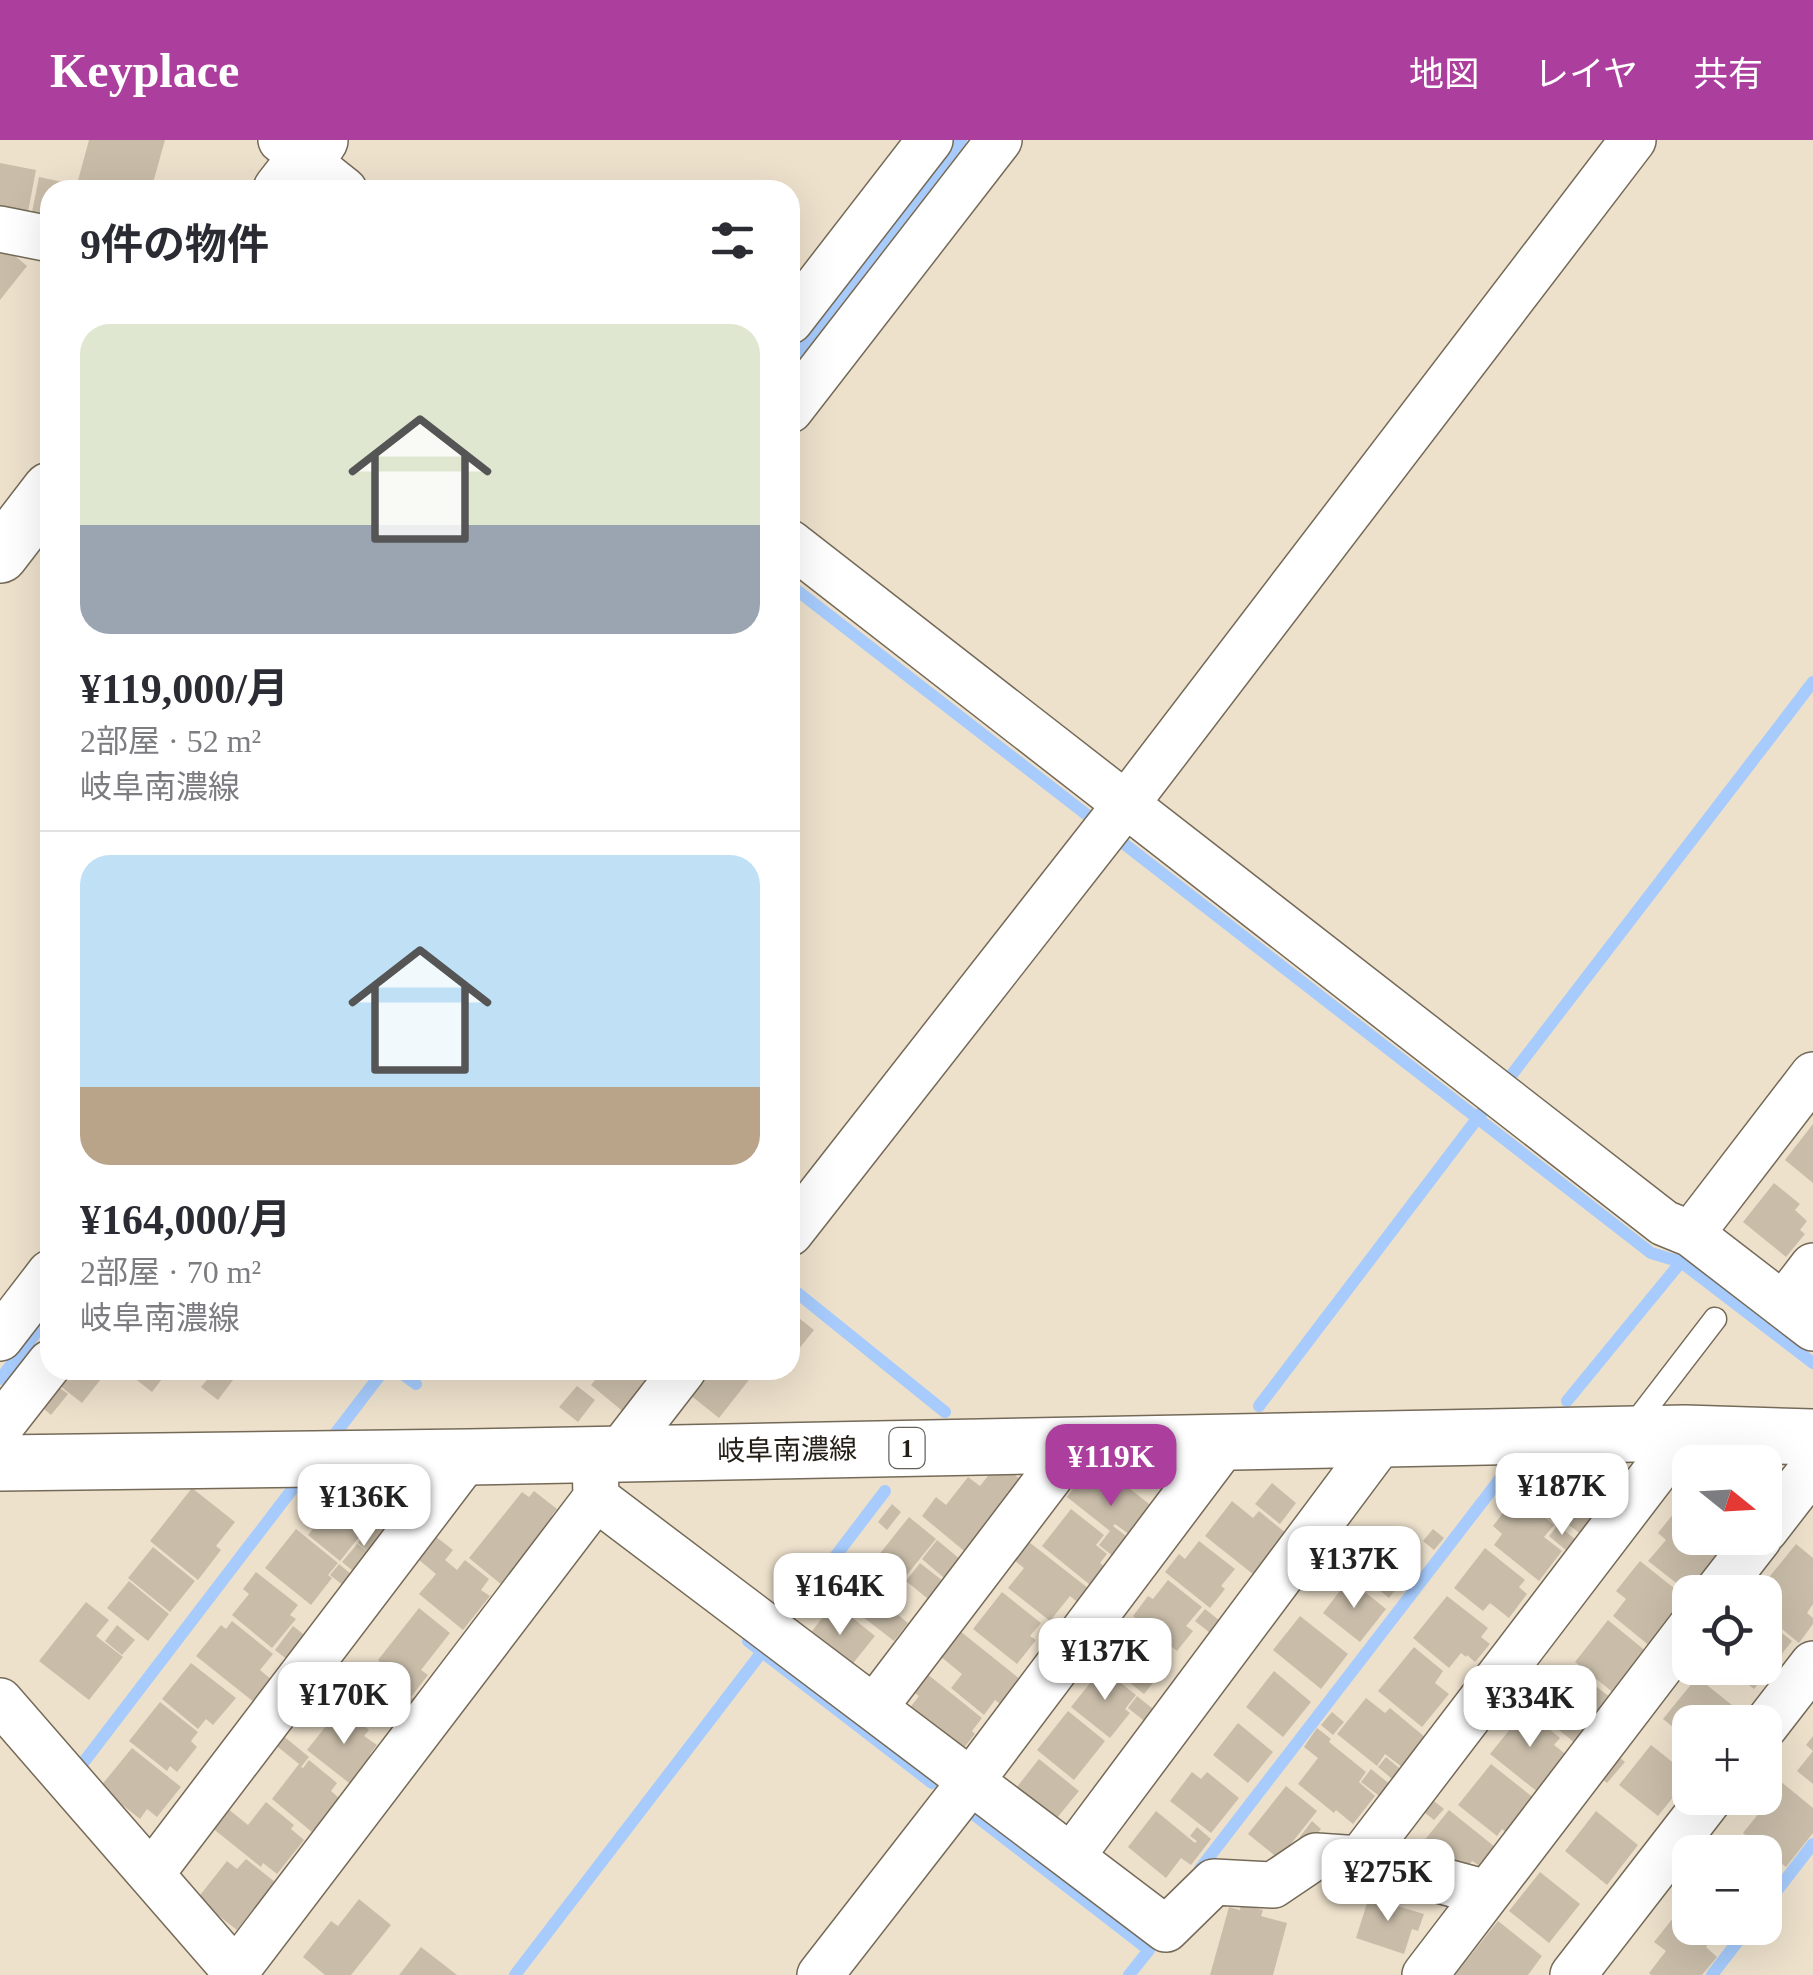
<!DOCTYPE html>
<html lang="ja">
<meta charset="utf-8">
<style>
body{margin:0;font-family:"Times New Roman","Noto Sans JP",serif;background:#f7f7f7;color:#2b2b33;height:100vh;display:flex;flex-direction:column;font-size:38px;white-space:nowrap}
*{box-sizing:border-box;margin:0}
p{font-size:32px;color:#7c7c81}
.icon{flex:none;width:55px;height:55px;fill:none;stroke:currentColor;stroke-width:2;stroke-linecap:round;stroke-linejoin:round}
.map{position:relative;flex:1;overflow:hidden}
.side{position:absolute;left:40px;top:40px;width:760px;height:1200px;display:flex;flex-direction:column;background:#fff;border-radius:30px;box-shadow:0 10px 40px #0002}
.side>*{flex:none}
.needle{width:65px;rotate:108deg}
.buttons{position:absolute;left:1672px;top:1305px;display:grid;gap:20px}
.buttons a{display:grid;place-items:center;width:110px;height:110px;border-radius:20px;background:#fff;box-shadow:0 10px 40px #0002;font-size:50px}
.price{position:absolute;translate:-50% -85px;padding:0 22px;border-radius:20px;background:#fff;color:#222;font-size:32px;line-height:65px;filter:drop-shadow(0 2px 5px #0008)}
.price::after{content:'';position:absolute;left:50%;top:60px;width:30px;height:22px;margin-left:-15px;background:inherit;clip-path:polygon(0 0,100% 0,50% 100%)}
.price.current{background:#ac3f9d;color:#fff}
ul{padding:0;list-style:none}
li{display:grid;align-content:center;gap:20px;height:530px;padding:0 40px}
li+li{border-top:2px solid #e1e1e2}
li span{display:grid;place-items:center;height:310px;border-radius:30px;color:#555}
li>.icon{margin-inline-start:auto}
span .icon{width:180px;height:180px;fill:#fffc;stroke-width:1}
li b{font-size:42px}
h2{display:flex;justify-content:space-between;align-items:center;height:120px;padding:0 40px;font-size:42px}
header{display:flex;align-items:center;gap:60px;box-sizing:border-box;height:140px;padding:0 50px;background:#ac3f9d;color:#fff}
header strong{font-size:48px}
nav{display:flex;gap:55px;margin-inline-start:auto;font-size:35px}
.map>svg:first-child{display:block}
.lines{fill:none;stroke-linecap:round;stroke-linejoin:round}
.stream{stroke:#a6cbfc;stroke-width:12}
.building{fill:#c9bda9}
.lane-casing{stroke:#756a58;stroke-width:25}
.street-casing{stroke:#756a58;stroke-width:48}
.secondary-casing{stroke:#756a58;stroke-width:58}
.primary-casing{stroke:#756a58;stroke-width:58}
.lane{stroke:#fff;stroke-width:22}
.street{stroke:#fff;stroke-width:45}
.secondary{stroke:#fff;stroke-width:55}
.primary{stroke:#fff;stroke-width:55}
.labels{text-anchor:middle;dominant-baseline:central;stroke-width:8;stroke-linejoin:round;paint-order:stroke}
.shield{fill:#fff;stroke:#65625d;stroke-width:2.5}
.shield-label{font-size:25px;font-weight:bold;fill:#231f17}
.street-label{font-size:28px;fill:#231f17;stroke:#fff}
</style>
<header>
<strong>Keyplace</strong>
<nav><a>地図</a><a>レイヤ</a><a>共有</a></nav>
</header>
<div class="map">
<svg width="1813" height="1835" viewBox="0 0 1813 1835">
<rect width="100%" height="100%" fill="#ede1cc"/>
<g class="lines">
<!-- stream -->
<path class="stream" d="M 790,221 L 961,0
M 790,445 L 1091,678
M 1114,696 L 1651,1113 L 1681,1122 L 1813,1223
M 1510,937 L 1813,542
M 790,1147 L 945,1272
M 397,1230 L 416,1244
M 0,1239 L 50,1175
M 1567,1261 L 1681,1122
M 1259,1266 L 1489,963
M 335,1294 L 384,1230
M 783,1485 L 885,1351
M 748,1501 L 932,1643
M 80,1627 L 294,1347
M 968,1670 L 1149,1810 L 1129,1835
M 1200,1729 L 1503,1335
M 1765,1766 L 1813,1704
M 515,1835 L 762,1512
M 1712,1835 L 1748,1788"/>
</g>
<!-- building -->
<path class="building" d="M 89,0 L 165,0 L 151,50 L 98,50 L 77,44 Z
M 0,23 L 36,30 L 26,82 L 0,77 Z
M 39,37 L 72,44 L 71,50 L 50,50 L 50,80 L 31,77 Z
M 3,106 L 27,126 L 0,160 L 0,110 Z
M 1813,984 L 1813,1043 L 1785,1020 Z
M 1774,1043 L 1800,1064 L 1795,1070 L 1807,1081 L 1800,1090 L 1805,1094 L 1786,1117 L 1743,1082 Z
M 790,1171 L 814,1190 L 790,1220 Z
M 62,1230 L 108,1230 L 82,1263 L 54,1241 Z
M 124,1230 L 169,1230 L 152,1252 Z
M 215,1230 L 228,1230 L 236,1236 L 218,1260 L 201,1247 Z
M 603,1230 L 649,1230 L 656,1236 L 626,1274 L 591,1245 Z
M 709,1230 L 744,1230 L 752,1236 L 719,1278 L 689,1254 Z
M 53,1243 L 68,1254 L 51,1275 L 37,1263 Z
M 577,1246 L 595,1260 L 578,1282 L 559,1267 Z
M 1584,1325 L 1619,1352 L 1583,1396 L 1539,1361 L 1558,1338 L 1567,1345 Z
M 1087,1330 L 1099,1340 L 1106,1330 L 1153,1367 L 1130,1395 L 1115,1384 L 1113,1386 L 1134,1402 L 1119,1421 L 1099,1405 L 1110,1391 L 1067,1357 Z
M 1010,1331 L 1026,1344 L 969,1415 L 922,1376 L 936,1357 L 946,1365 L 968,1337 L 980,1346 L 991,1332 Z
M 1272,1343 L 1296,1363 L 1280,1384 L 1255,1364 Z
M 192,1348 L 235,1382 L 216,1406 L 221,1410 L 198,1440 L 150,1401 Z
M 343,1351 L 375,1377 L 340,1421 L 308,1395 Z
M 534,1351 L 557,1369 L 552,1375 L 555,1378 L 502,1445 L 469,1418 L 522,1352 L 529,1357 Z
M 1517,1355 L 1554,1385 L 1544,1397 L 1562,1411 L 1539,1441 L 1494,1405 L 1502,1394 L 1493,1386 Z
M 399,1357 L 412,1368 L 395,1390 L 381,1379 Z
M 1232,1361 L 1253,1378 L 1259,1371 L 1287,1394 L 1254,1435 L 1205,1396 Z
M 892,1364 L 901,1372 L 887,1390 L 878,1382 Z
M 1071,1369 L 1104,1395 L 1096,1405 L 1107,1414 L 1100,1423 L 1109,1430 L 1094,1448 L 1042,1406 Z
M 1674,1373 L 1690,1386 L 1690,1398 L 1704,1398 L 1724,1414 L 1694,1452 L 1688,1452 L 1648,1421 L 1666,1400 L 1658,1393 Z
M 909,1377 L 936,1399 L 901,1442 L 874,1421 Z
M 373,1382 L 385,1391 L 358,1435 L 342,1422 L 357,1404 L 370,1413 L 358,1403 Z
M 1558,1385 L 1576,1400 L 1567,1411 L 1549,1396 Z
M 296,1389 L 338,1423 L 328,1435 L 332,1438 L 311,1465 L 265,1428 Z
M 1433,1389 L 1444,1398 L 1434,1410 L 1423,1401 Z
M 430,1392 L 453,1410 L 445,1420 L 457,1430 L 465,1420 L 489,1439 L 481,1450 L 490,1456 L 463,1490 L 419,1454 L 436,1434 L 412,1414 Z
M 1388,1394 L 1419,1420 L 1389,1458 L 1351,1427 L 1366,1408 L 1372,1413 Z
M 1020,1395 L 1093,1452 L 1082,1466 L 1070,1456 L 1050,1481 L 1008,1448 L 1024,1428 L 1006,1414 Z
M 937,1400 L 966,1424 L 950,1443 L 922,1419 Z
M 1199,1401 L 1235,1429 L 1221,1446 L 1225,1449 L 1210,1468 L 1165,1432 L 1179,1414 L 1185,1419 Z
M 1796,1404 L 1813,1418 L 1813,1464 L 1807,1473 L 1813,1478 L 1813,1484 L 1799,1503 L 1765,1475 L 1765,1452 L 1757,1452 Z
M 153,1407 L 195,1441 L 170,1472 L 128,1438 Z
M 1485,1408 L 1525,1440 L 1519,1447 L 1527,1454 L 1509,1478 L 1490,1463 L 1483,1471 L 1454,1448 Z
M 1640,1421 L 1689,1460 L 1651,1507 L 1613,1476 L 1626,1459 L 1616,1451 Z
M 870,1423 L 901,1448 L 887,1466 L 908,1483 L 894,1501 L 840,1459 Z
M 920,1423 L 948,1445 L 933,1463 L 906,1441 Z
M 339,1424 L 357,1439 L 349,1450 L 330,1435 Z
M 256,1432 L 298,1465 L 290,1475 L 296,1479 L 272,1508 L 232,1475 L 249,1454 L 243,1449 Z
M 1349,1439 L 1386,1469 L 1360,1502 L 1323,1473 Z
M 1168,1440 L 1202,1467 L 1186,1486 L 1193,1491 L 1177,1511 L 1133,1476 L 1148,1456 L 1153,1459 Z
M 129,1441 L 169,1474 L 148,1501 L 107,1468 Z
M 1002,1452 L 1041,1483 L 1030,1496 L 1036,1500 L 1017,1524 L 973,1489 Z
M 1447,1456 L 1488,1488 L 1481,1497 L 1490,1504 L 1475,1522 L 1467,1515 L 1466,1517 L 1461,1513 L 1449,1528 L 1413,1498 Z
M 86,1462 L 109,1480 L 96,1496 L 123,1517 L 89,1560 L 39,1521 Z
M 834,1463 L 875,1496 L 846,1532 L 805,1500 Z
M 419,1468 L 450,1493 L 421,1530 L 428,1535 L 411,1557 L 416,1561 L 402,1578 L 366,1550 L 385,1526 L 378,1520 Z
M 1205,1469 L 1224,1484 L 1214,1496 L 1195,1481 Z
M 1300,1476 L 1348,1514 L 1321,1549 L 1273,1510 Z
M 1131,1480 L 1170,1512 L 1159,1525 L 1164,1529 L 1144,1554 L 1100,1519 Z
M 1608,1480 L 1648,1513 L 1615,1554 L 1575,1522 Z
M 1765,1480 L 1792,1501 L 1754,1549 L 1727,1528 L 1765,1528 Z
M 232,1481 L 273,1514 L 260,1530 L 278,1545 L 260,1567 L 196,1516 L 221,1485 L 226,1489 Z
M 117,1485 L 135,1500 L 122,1515 L 105,1501 Z
M 293,1486 L 312,1501 L 293,1524 L 275,1510 Z
M 955,1487 L 1020,1539 L 1000,1564 L 995,1560 L 984,1575 L 951,1548 L 962,1534 L 935,1512 Z
M 1414,1507 L 1443,1531 L 1435,1543 L 1449,1554 L 1422,1587 L 1378,1551 Z
M 346,1522 L 369,1540 L 349,1565 L 326,1547 Z
M 191,1523 L 236,1558 L 213,1585 L 206,1579 L 198,1589 L 162,1559 Z
M 1570,1526 L 1611,1558 L 1575,1603 L 1527,1564 L 1548,1537 L 1557,1543 Z
M 1102,1528 L 1136,1555 L 1125,1569 L 1130,1573 L 1110,1598 L 1071,1567 Z
M 921,1529 L 982,1578 L 972,1591 L 975,1594 L 954,1620 L 902,1578 L 919,1556 L 907,1547 Z
M 1274,1531 L 1311,1562 L 1283,1597 L 1246,1567 Z
M 1697,1537 L 1738,1570 L 1727,1582 L 1690,1582 L 1690,1601 L 1663,1579 Z
M 316,1545 L 340,1565 L 325,1584 L 301,1564 Z
M 1137,1556 L 1158,1573 L 1148,1584 L 1128,1568 Z
M 1366,1558 L 1385,1573 L 1390,1568 L 1426,1598 L 1402,1627 L 1385,1614 L 1377,1626 L 1337,1594 Z
M 160,1562 L 198,1592 L 191,1601 L 197,1607 L 177,1632 L 170,1626 L 167,1631 L 129,1601 Z
M 1519,1565 L 1560,1598 L 1554,1605 L 1568,1616 L 1539,1653 L 1490,1614 L 1511,1588 L 1504,1583 Z
M 341,1567 L 369,1590 L 364,1596 L 377,1605 L 370,1614 L 375,1618 L 353,1646 L 307,1610 Z
M 1068,1571 L 1105,1601 L 1074,1640 L 1037,1610 Z
M 1332,1572 L 1344,1582 L 1333,1595 L 1321,1585 Z
M 1238,1583 L 1273,1612 L 1248,1643 L 1213,1615 Z
M 1317,1588 L 1331,1599 L 1329,1602 L 1366,1632 L 1359,1642 L 1375,1656 L 1353,1684 L 1336,1670 L 1334,1673 L 1298,1644 L 1318,1618 L 1304,1607 Z
M 281,1594 L 309,1617 L 301,1627 L 303,1628 L 309,1620 L 337,1643 L 331,1651 L 339,1658 L 312,1692 L 272,1659 L 299,1624 L 273,1603 Z
M 1813,1596 L 1813,1644 L 1797,1631 L 1813,1611 L 1806,1605 Z
M 1651,1605 L 1690,1636 L 1658,1676 L 1619,1645 Z
M 132,1608 L 181,1647 L 157,1677 L 147,1669 L 140,1679 L 100,1647 Z
M 1609,1609 L 1625,1622 L 1607,1643 L 1591,1631 Z
M 1386,1617 L 1405,1633 L 1397,1643 L 1378,1627 Z
M 1039,1619 L 1079,1651 L 1052,1684 L 1013,1652 Z
M 1491,1624 L 1535,1659 L 1507,1693 L 1502,1689 L 1497,1696 L 1458,1665 Z
M 1371,1629 L 1391,1645 L 1382,1658 L 1361,1642 Z
M 1192,1632 L 1201,1639 L 1207,1632 L 1239,1658 L 1211,1693 L 1170,1661 Z
M 1774,1636 L 1813,1668 L 1813,1693 L 1786,1727 L 1743,1693 L 1759,1673 L 1750,1666 L 1757,1658 L 1765,1658 L 1765,1647 Z
M 1286,1646 L 1317,1671 L 1279,1719 L 1248,1694 Z
M 1429,1657 L 1444,1669 L 1434,1680 L 1420,1669 Z
M 266,1662 L 294,1685 L 291,1689 L 304,1700 L 277,1734 L 263,1723 L 261,1727 L 211,1687 L 227,1668 L 248,1685 Z
M 1449,1670 L 1495,1707 L 1480,1726 L 1472,1721 L 1462,1734 L 1415,1712 Z
M 1156,1671 L 1195,1703 L 1197,1701 L 1190,1696 L 1197,1687 L 1211,1699 L 1191,1725 L 1181,1718 L 1166,1738 L 1128,1707 Z
M 1596,1671 L 1638,1705 L 1607,1745 L 1565,1711 Z
M 1312,1681 L 1321,1689 L 1308,1706 L 1299,1698 Z
M 246,1719 L 275,1742 L 237,1790 L 197,1759 L 227,1721 L 237,1729 Z
M 1540,1732 L 1580,1764 L 1549,1803 L 1509,1771 Z
M 1375,1753 L 1398,1761 L 1397,1766 L 1424,1774 L 1418,1791 L 1412,1789 L 1404,1814 L 1356,1798 L 1369,1757 L 1373,1758 Z
M 359,1759 L 391,1785 L 351,1835 L 325,1835 L 303,1817 L 331,1781 L 338,1786 Z
M 1241,1764 L 1263,1770 L 1261,1776 L 1287,1783 L 1273,1835 L 1210,1835 L 1229,1767 L 1240,1770 Z
M 1681,1768 L 1690,1775 L 1690,1788 L 1705,1788 L 1715,1795 L 1706,1807 L 1717,1817 L 1702,1835 L 1651,1835 L 1649,1833 L 1666,1811 L 1654,1802 Z
M 1498,1781 L 1542,1816 L 1528,1835 L 1455,1835 Z
M 421,1807 L 457,1835 L 399,1835 Z"/>
<g class="lines">
<defs>
<path id="lane" d="M 1632,1287 L 1715,1179"/>
<path id="street" d="M 281,0 L 344,50
M 0,89 L 50,99
M 790,181 L 930,0
M 790,270 L 999,0
M 790,403 L 1664,1083 L 1691,1094 L 1813,1188
M 790,1093 L 1126,664 L 1633,0
M 1691,1094 L 1813,935
M 1783,1165 L 1813,1126
M 0,1198 L 50,1133
M 0,1287 L 50,1223
M 595,1314 L 596,1358 L 1071,1717 L 1383,1299
M 618,1314 L 683,1230
M 1765,1390 L 1813,1328
M 1717,1452 L 1759,1398
M 0,1561 L 235,1831
M 874,1568 L 1074,1305
M 1765,1586 L 1813,1524
M 1071,1717 L 1166,1789 L 1214,1742 L 1273,1745 L 1316,1716 L 1360,1719 L 1487,1753
M 1360,1719 L 1685,1293
M 151,1734 L 468,1317
M 233,1835 L 596,1358
M 820,1835 L 971,1641 L 1226,1302
M 1425,1835 L 1690,1488
M 1573,1835 L 1710,1658"/>
<path id="secondary" d="M 281,50 L 320,0
M 0,415 L 50,350"/>
<path id="primary" d="M 0,1323 L 468,1317 L 1685,1293 L 1813,1297"/>
</defs>
<!-- lane casing -->
<use href="#lane" class="lane-casing"/>
<!-- street casing -->
<use href="#street" class="street-casing"/>
<!-- secondary casing -->
<use href="#secondary" class="secondary-casing"/>
<!-- primary casing -->
<use href="#primary" class="primary-casing"/>
<!-- lane -->
<use href="#lane" class="lane"/>
<!-- street -->
<use href="#street" class="street"/>
<!-- secondary -->
<use href="#secondary" class="secondary"/>
<!-- primary -->
<use href="#primary" class="primary"/>
</g>
<g class="labels">
<!-- shield labels -->
<rect class="shield" x="889.5" y="1288" width="35" height="40" rx="8"/>
<g class="shield-label">
<text x="907" y="1308">1</text>
</g>
<!-- street labels -->
<g class="street-label">
<text transform="translate(787 1310) rotate(-1)">岐阜南濃線</text>
</g>
</g>
</svg>
<div class="buttons">
<a><svg class="needle" viewBox="-14 -14 28 28"><path d="M0-13l5 13h-10z" fill="#e53935"/><path d="M0 13l5-13h-10z" fill="#7c7c81"/></svg></a>
<a><svg class="icon" aria-label="locate" viewBox="0 0 24 24"><circle cx="12" cy="12" r="6"/><path d="M12 2v4M12 18v4M2 12h4M18 12h4"/></svg></a>
<a>+</a>
<a>−</a>
</div>
<b class="price current" style="left:1111px;top:1369px">¥119K</b>
<b class="price" style="left:1562px;top:1398px">¥187K</b>
<b class="price" style="left:364px;top:1409px">¥136K</b>
<b class="price" style="left:1354px;top:1471px">¥137K</b>
<b class="price" style="left:840px;top:1498px">¥164K</b>
<b class="price" style="left:1105px;top:1563px">¥137K</b>
<b class="price" style="left:344px;top:1607px">¥170K</b>
<b class="price" style="left:1530px;top:1610px">¥334K</b>
<b class="price" style="left:1388px;top:1784px">¥275K</b>
<section class="side">
<h2>9件の物件<svg class="icon" aria-label="filters" viewBox="0 0 24 24"><path d="M4 7h16M4 17h16"/><circle cx="9" cy="7" r="2"/><circle cx="15" cy="17" r="2"/></svg></h2>
<ul>
<li><span style="background:linear-gradient(#dfe7d0 65%,#9aa5b1 0)"><svg class="icon" aria-label="home" viewBox="0 0 24 24"><path d="M3 11l9-7 9 7M6 9v11h12V9"/></svg></span><div><b>¥119,000/月</b><p>2部屋 · 52 m²</p><p>岐阜南濃線</p></div></li>
<li><span style="background:linear-gradient(#bfe0f5 75%,#b9a48a 0)"><svg class="icon" aria-label="home" viewBox="0 0 24 24"><path d="M3 11l9-7 9 7M6 9v11h12V9"/></svg></span><div><b>¥164,000/月</b><p>2部屋 · 70 m²</p><p>岐阜南濃線</p></div></li>
</ul>
</section>
</div>
